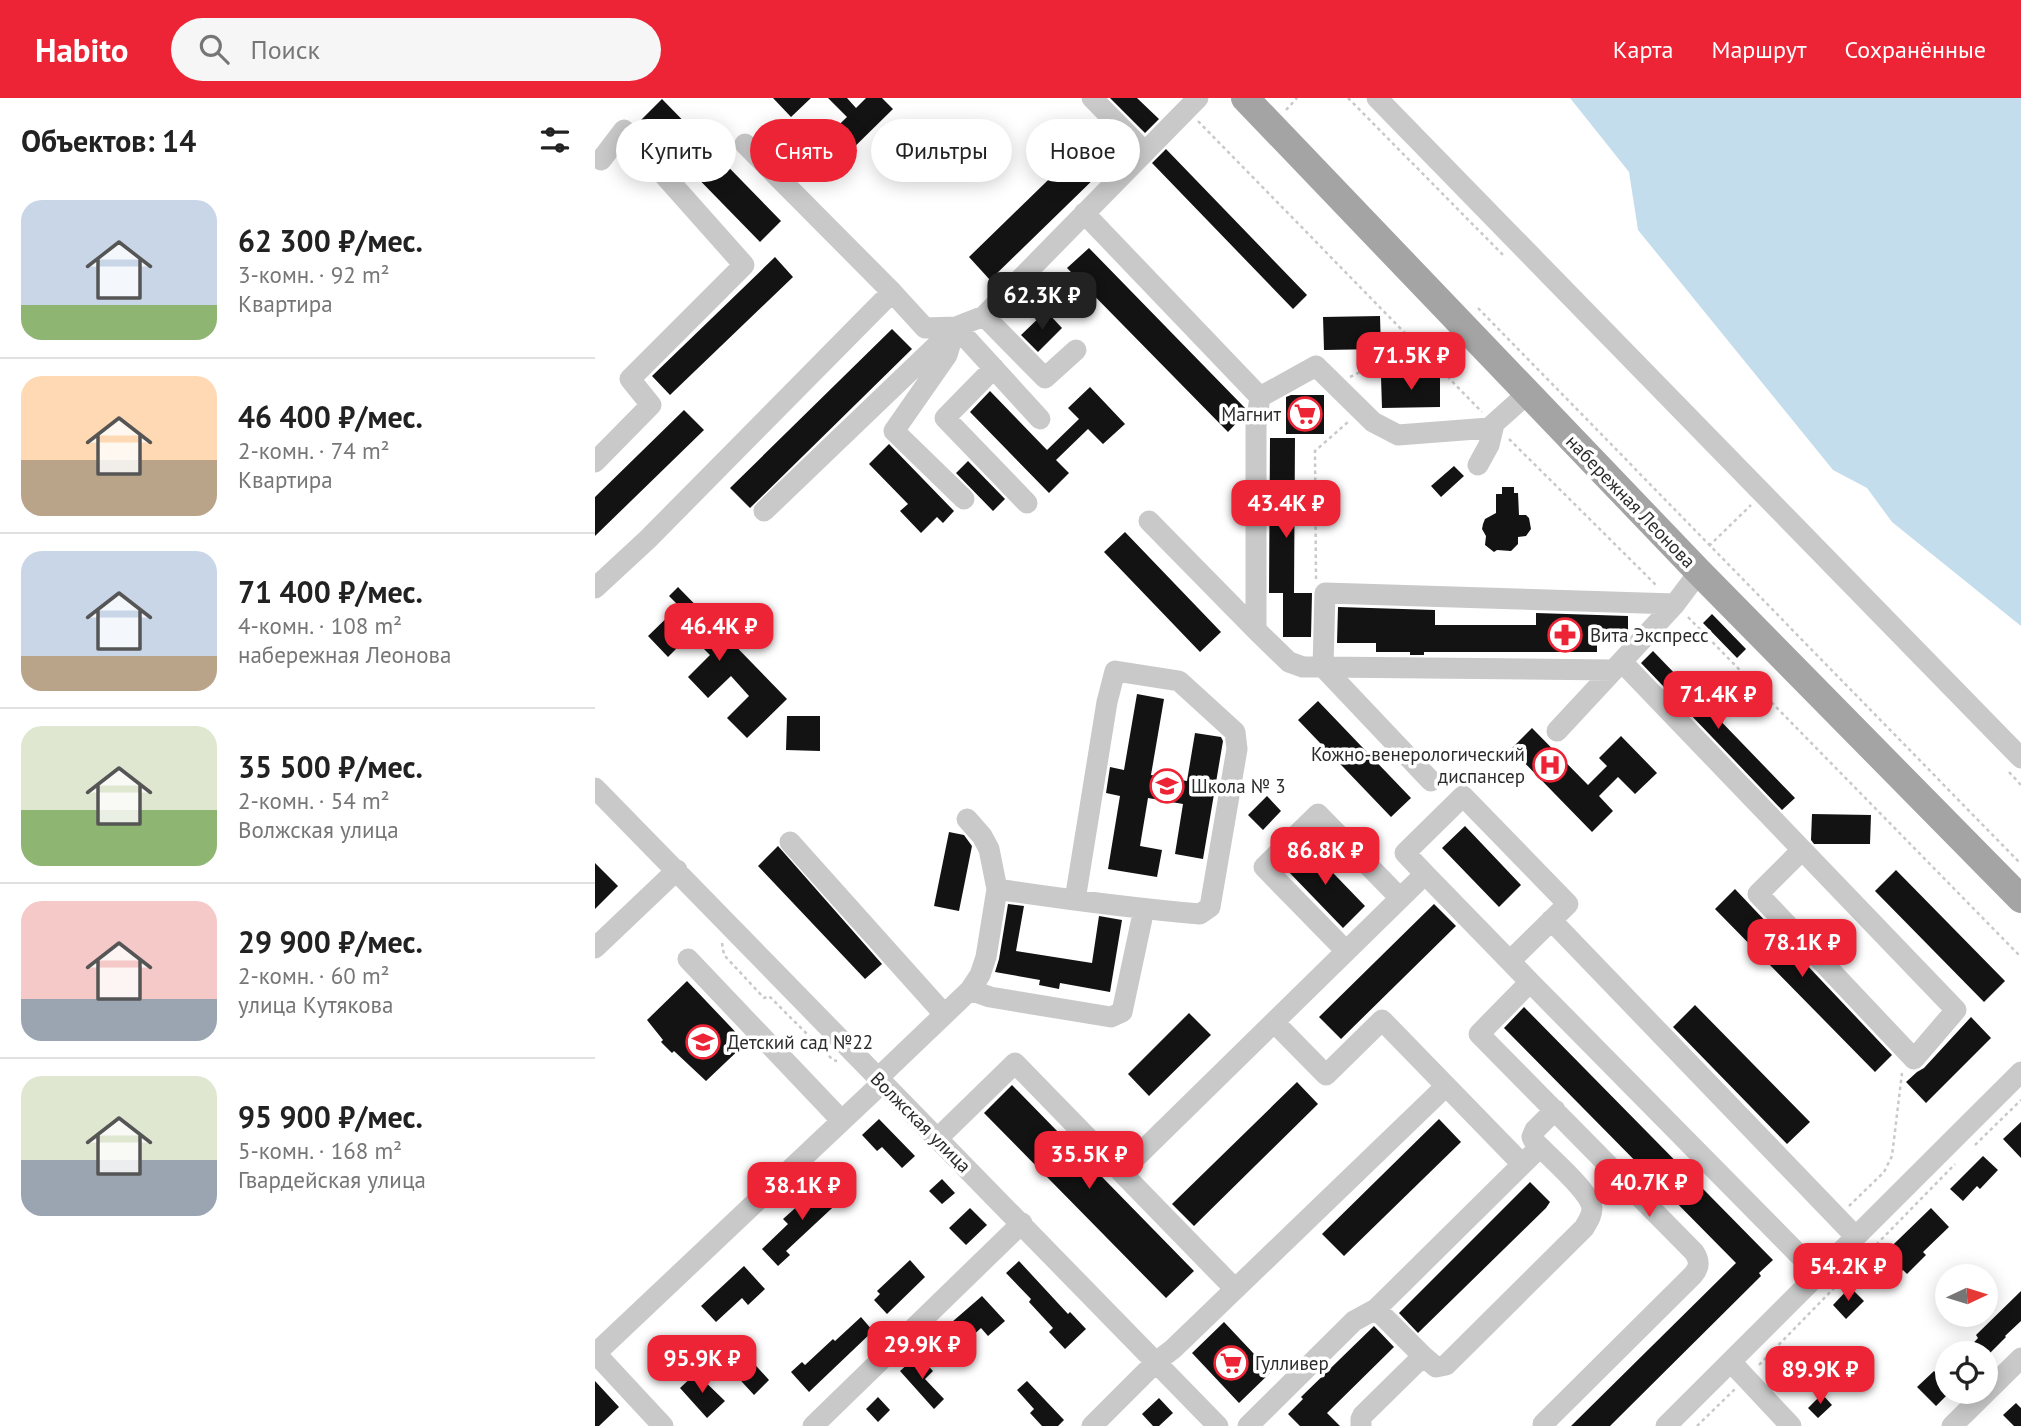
<!DOCTYPE html>
<html lang="ru">
<meta charset="utf-8">
<style>
body{margin:0;font-family:"PT Sans",sans-serif;background:#f6f6f6;color:#222;height:100vh;display:flex;flex-direction:column;font-size:26px;white-space:nowrap}
*{box-sizing:border-box;margin:0}
p{font-size:23px;color:#767676}
.icon{flex:none;width:38px;height:38px;fill:none;stroke:currentColor;stroke-width:2;stroke-linecap:round;stroke-linejoin:round}
.map{position:relative;flex:1;overflow:hidden}
.drawer{display:flex;flex-direction:column;background:#fff;width:595px}
.drawer>*{flex:none}
.top-card{position:absolute;left:21px;top:21px;width:665px;height:63px;display:flex;gap:14px}
.needle{width:46px;rotate:86deg}
.fabs{position:absolute;left:1340px;top:1166px;display:grid;gap:14px}
.fabs a{display:grid;place-items:center;width:63px;height:63px;border-radius:50%;background:#fff;box-shadow:0 4px 18px #0003;font-size:35px}
.price{position:absolute;translate:-50% -60px;padding:0 16px;border-radius:14px;background:#ed2436;color:#fff;font-size:23px;line-height:46px;filter:drop-shadow(0 2px 4px #0008)}
.price::after{content:'';position:absolute;left:50%;top:42px;width:21px;height:16px;margin-left:-10px;background:inherit;clip-path:polygon(0 0,100% 0,50% 100%)}
.price.active{background:#222;color:#fff}
ul{padding:0;list-style:none}
li{display:flex;align-items:center;gap:21px;height:175px;padding:0 21px}
li+li{border-top:2px solid #e0e0e0}
li span{display:grid;place-items:center;flex:none;width:196px;height:140px;border-radius:21px;color:#555}
li>.icon{margin-inline-start:auto}
span .icon{width:84px;height:84px;fill:#fffc;stroke-width:1}
li b{font-size:30px}
h2{display:flex;justify-content:space-between;align-items:center;height:84px;padding:0 21px;font-size:30px}
.pill{padding:0 24px;border-radius:32px;background:#fff;box-shadow:0 4px 18px #0003;font-size:24px;line-height:63px}
.pill.active{background:#ed2436;color:#fff}
header{display:flex;align-items:center;gap:42px;box-sizing:border-box;height:98px;padding:0 35px;background:#ed2436;color:#fff}
header strong{font-size:33px}
nav{display:flex;gap:38px;margin-inline-start:auto;font-size:24px}
.search{width:490px;height:63px;background:#f6f6f6;display:flex;align-items:center;gap:18px;box-sizing:border-box;padding:0 24px;border-radius:38px;color:#767676;font-size:26px}
main{display:flex;flex:1;min-height:0}
.map>svg:first-child{display:block}
.water{fill:#c3ddec}
.building{fill:#131313}
.lines{fill:none;stroke-linecap:round;stroke-linejoin:round}
.path{stroke:#c9c9c9;stroke-width:2.5;stroke-dasharray:3.5 3.5;stroke-linecap:butt}
.minor{stroke:#c9c9c9;stroke-width:21}
.major{stroke:#a4a4a4;stroke-width:28}
.labels{text-anchor:middle;dominant-baseline:central;stroke-width:7;stroke-linejoin:round;paint-order:stroke}
.poi-label{font-size:19px;fill:#2c2c2c;stroke:#fff;text-anchor:start}
.street-label{font-size:19px;fill:#2c2c2c;stroke:#fff}
</style>
<header>
<strong>Habito</strong>
<div class="search"><svg class="icon" aria-label="search" viewBox="0 0 24 24"><circle cx="10" cy="10" r="6"/><path d="M15 15l6 6"/></svg>Поиск</div>
<nav><a>Карта</a><a>Маршрут</a><a>Сохранённые</a></nav>
</header>
<main>
<section class="drawer">
<h2>Объектов: 14<svg class="icon" aria-label="filters" viewBox="0 0 24 24"><path d="M4 7h16M4 17h16"/><circle cx="9" cy="7" r="2"/><circle cx="15" cy="17" r="2"/></svg></h2>
<ul>
<li><span style="background:linear-gradient(#c9d6e8 75%,#8fb573 0)"><svg class="icon" aria-label="home" viewBox="0 0 24 24"><path d="M3 11l9-7 9 7M6 9v11h12V9"/></svg></span><div><b>62 300 ₽/мес.</b><p>3-комн. · 92 m²</p><p>Квартира</p></div></li>
<li><span style="background:linear-gradient(#ffd9b3 60%,#b9a48a 0)"><svg class="icon" aria-label="home" viewBox="0 0 24 24"><path d="M3 11l9-7 9 7M6 9v11h12V9"/></svg></span><div><b>46 400 ₽/мес.</b><p>2-комн. · 74 m²</p><p>Квартира</p></div></li>
<li><span style="background:linear-gradient(#c9d6e8 75%,#b9a48a 0)"><svg class="icon" aria-label="home" viewBox="0 0 24 24"><path d="M3 11l9-7 9 7M6 9v11h12V9"/></svg></span><div><b>71 400 ₽/мес.</b><p>4-комн. · 108 m²</p><p>набережная Леонова</p></div></li>
<li><span style="background:linear-gradient(#dfe7d0 60%,#8fb573 0)"><svg class="icon" aria-label="home" viewBox="0 0 24 24"><path d="M3 11l9-7 9 7M6 9v11h12V9"/></svg></span><div><b>35 500 ₽/мес.</b><p>2-комн. · 54 m²</p><p>Волжская улица</p></div></li>
<li><span style="background:linear-gradient(#f6c9c9 70%,#9aa5b1 0)"><svg class="icon" aria-label="home" viewBox="0 0 24 24"><path d="M3 11l9-7 9 7M6 9v11h12V9"/></svg></span><div><b>29 900 ₽/мес.</b><p>2-комн. · 60 m²</p><p>улица Кутякова</p></div></li>
<li><span style="background:linear-gradient(#dfe7d0 60%,#9aa5b1 0)"><svg class="icon" aria-label="home" viewBox="0 0 24 24"><path d="M3 11l9-7 9 7M6 9v11h12V9"/></svg></span><div><b>95 900 ₽/мес.</b><p>5-комн. · 168 m²</p><p>Гвардейская улица</p></div></li>
</ul>
</section>
<div class="map">
<svg width="1426" height="1328" viewBox="0 0 1426 1328">
<rect width="100%" height="100%" fill="#fff"/>
<!-- water -->
<path class="water" d="M 975,0 L 1426,0 L 1426,528 L 1297,424 L 1272,390 L 1238,372 L 1043,132 L 1034,74 Z"/>
<!-- building -->
<path class="building" d="M 178,0 L 216,0 L 196,19 Z
M 233,0 L 252,0 L 261,10 L 271,0 L 287,0 L 298,11 L 242,66 L 223,47 L 252,19 Z
M 515,0 L 542,0 L 564,21 L 550,35 Z
M 67,1 L 186,123 L 165,144 L 46,22 Z
M 485,51 L 507,73 L 395,182 L 374,159 Z
M 571,51 L 712,197 L 698,211 L 557,65 Z
M 494,150 L 650,310 L 649,317 L 633,334 L 472,170 Z
M 180,159 L 198,179 L 75,297 L 57,278 Z
M 451,213 L 467,230 L 443,254 L 426,237 Z
M 785,218 L 786,251 L 729,252 L 728,219 Z
M 297,231 L 317,251 L 155,410 L 135,390 Z
M 845,278 L 845,309 L 787,310 L 786,279 Z
M 495,289 L 530,326 L 508,346 L 493,331 L 461,362 L 474,375 L 454,395 L 375,314 L 395,293 L 452,352 L 484,321 L 473,310 Z
M 696,297 L 729,297 L 729,336 L 691,336 L 691,299 Z
M 89,312 L 109,332 L 0,438 L 0,399 Z
M 675,340 L 700,340 L 699,495 L 717,495 L 716,539 L 688,539 L 688,495 L 674,495 Z
M 294,346 L 359,413 L 348,425 L 342,419 L 326,435 L 305,413 L 313,406 L 274,366 Z
M 373,363 L 410,401 L 398,413 L 361,375 Z
M 859,368 L 869,378 L 846,399 L 836,388 Z
M 907,389 L 919,389 L 919,395 L 923,395 L 924,417 L 931,417 L 934,420 L 936,431 L 931,438 L 923,439 L 923,446 L 916,453 L 902,452 L 899,454 L 890,447 L 891,438 L 887,431 L 888,426 L 890,421 L 901,415 L 901,396 L 907,396 Z
M 530,434 L 626,534 L 605,554 L 509,454 Z
M 83,489 L 192,601 L 152,640 L 132,620 L 154,598 L 136,578 L 113,600 L 93,579 L 115,557 L 95,537 L 73,559 L 53,538 L 84,508 L 74,498 Z
M 743,509 L 840,512 L 840,527 L 941,527 L 941,515 L 1033,518 L 1033,537 L 1029,541 L 1002,541 L 1002,554 L 829,554 L 829,557 L 815,557 L 815,554 L 781,554 L 781,545 L 742,545 Z
M 1117,516 L 1151,551 L 1142,560 L 1108,525 Z
M 1058,553 L 1200,700 L 1187,712 L 1046,565 Z
M 542,596 L 569,601 L 556,677 L 592,683 L 600,635 L 626,639 L 628,643 L 608,761 L 580,756 L 588,706 L 553,700 L 545,748 L 567,752 L 562,779 L 513,771 L 525,698 L 511,695 L 515,669 L 529,672 Z
M 723,603 L 816,700 L 796,719 L 703,622 Z
M 192,618 L 225,618 L 225,653 L 191,652 Z
M 937,630 L 993,687 L 1012,668 L 1004,660 L 1026,638 L 1062,675 L 1040,696 L 1023,679 L 1004,698 L 1018,713 L 997,734 L 916,651 Z
M 672,698 L 686,713 L 668,732 L 653,717 Z
M 1217,716 L 1276,717 L 1275,746 L 1219,746 L 1216,742 Z
M 870,728 L 926,787 L 904,809 L 847,750 Z
M 354,734 L 369,737 L 377,748 L 364,813 L 339,808 Z
M 183,748 L 287,866 L 270,881 L 163,768 Z
M 713,749 L 770,808 L 748,830 L 691,771 Z
M 0,765 L 23,788 L 0,811 Z
M 1301,772 L 1410,883 L 1389,904 L 1280,793 Z
M 1140,791 L 1297,957 L 1280,974 L 1120,811 Z
M 413,806 L 429,808 L 421,853 L 497,865 L 504,818 L 527,822 L 515,894 L 465,885 L 464,891 L 444,887 L 445,882 L 400,874 L 404,861 Z
M 839,806 L 861,828 L 746,941 L 724,919 Z
M 92,883 L 151,945 L 111,983 L 79,953 L 77,955 L 66,944 L 68,942 L 52,922 Z
M 1100,907 L 1215,1024 L 1192,1046 L 1078,929 Z
M 929,909 L 1178,1162 L 1164,1175 L 1166,1178 L 1015,1328 L 976,1328 L 1141,1165 L 909,930 Z
M 594,915 L 616,937 L 554,998 L 533,976 Z
M 1376,919 L 1396,940 L 1331,1005 L 1311,984 L 1322,974 L 1329,970 Z
M 702,984 L 723,1006 L 599,1128 L 577,1106 Z
M 417,987 L 599,1173 L 571,1200 L 389,1015 Z
M 284,1021 L 320,1058 L 307,1070 L 287,1049 L 282,1053 L 267,1037 Z
M 844,1021 L 866,1044 L 749,1158 L 727,1136 Z
M 1426,1024 L 1426,1060 L 1408,1041 Z
M 1388,1058 L 1403,1072 L 1385,1091 L 1382,1088 L 1368,1103 L 1355,1091 Z
M 347,1081 L 360,1095 L 347,1106 L 334,1093 Z
M 236,1083 L 250,1098 L 191,1153 L 195,1157 L 183,1168 L 167,1151 L 193,1126 L 188,1121 L 207,1104 L 210,1107 Z
M 935,1084 L 955,1104 L 951,1110 L 823,1235 L 804,1215 Z
M 375,1110 L 392,1127 L 371,1147 L 354,1130 Z
M 1336,1110 L 1354,1129 L 1328,1154 L 1331,1157 L 1312,1176 L 1308,1172 L 1289,1190 L 1272,1172 Z
M 315,1162 L 330,1179 L 292,1216 L 279,1202 L 285,1196 L 282,1193 Z
M 424,1163 L 473,1216 L 475,1214 L 491,1231 L 470,1251 L 454,1234 L 458,1230 L 434,1204 L 436,1201 L 411,1175 Z
M 149,1168 L 170,1191 L 153,1207 L 147,1200 L 121,1224 L 106,1208 Z
M 1255,1189 L 1269,1203 L 1251,1221 L 1238,1207 Z
M 1426,1193 L 1426,1223 L 1410,1238 L 1411,1239 L 1395,1255 L 1369,1255 L 1383,1240 L 1381,1237 Z
M 387,1198 L 410,1223 L 393,1238 L 386,1230 L 373,1242 L 357,1224 Z
M 266,1219 L 278,1233 L 214,1294 L 196,1274 L 207,1264 L 210,1267 L 238,1241 L 240,1243 Z
M 629,1224 L 676,1274 L 644,1305 L 597,1255 Z
M 779,1228 L 799,1249 L 732,1315 L 745,1328 L 705,1328 L 693,1316 L 708,1301 L 706,1299 Z
M 71,1245 L 81,1255 L 64,1271 L 55,1260 Z
M 1192,1251 L 1207,1269 L 1188,1285 L 1173,1268 Z
M 323,1257 L 338,1273 L 330,1281 L 349,1301 L 339,1311 L 305,1273 Z
M 152,1258 L 174,1282 L 159,1297 L 137,1273 Z
M 1339,1273 L 1353,1287 L 1353,1293 L 1356,1293 L 1341,1308 L 1322,1289 Z
M 101,1275 L 130,1303 L 112,1320 L 85,1290 Z
M 0,1283 L 24,1309 L 4,1328 L 0,1328 Z
M 432,1283 L 469,1322 L 463,1328 L 447,1328 L 435,1315 L 439,1311 L 422,1292 Z
M 1227,1296 L 1237,1307 L 1223,1320 L 1213,1310 Z
M 283,1299 L 295,1312 L 283,1324 L 271,1311 Z
M 564,1300 L 578,1315 L 564,1328 L 558,1328 L 547,1316 Z
M 1421,1305 L 1426,1310 L 1426,1328 L 1419,1328 L 1408,1317 Z"/>
<g class="lines">
<!-- path -->
<path class="path" d="M 753,0 L 910,159
M 691,12 L 702,0
M 603,23 L 887,314
M 883,210 L 1426,766
M 755,279 L 776,269 L 841,268
M 914,341 L 1061,487
M 1114,448 L 1156,407
M 721,481 L 720,353 L 753,324
M 1093,519 L 1426,859
M 1414,674 L 1426,687
M 127,845 L 129,857 L 169,900 L 174,898 L 238,962 L 242,963
M 1380,1047 L 1426,1002
M 1254,1108 L 1289,1074 L 1297,1058 L 1307,975
M 1164,1267 L 1360,1066
M 1102,1328 L 1140,1291"/>
<!-- minor -->
<path class="minor" d="M 497,0 L 550,54
M 782,0 L 1426,660
M 150,46 L 297,194
M 489,115 L 665,299 L 721,268 L 778,324 L 803,337 L 894,330 L 933,295
M 389,218 L 450,280 L 481,252
M 361,229 L 445,321
M 360,231 L 352,257 L 299,333 L 369,401
M 399,270 L 350,320 L 432,405
M 0,364 L 56,307 L 35,281 L 149,167 L 29,32 L 6,62
M 883,367 L 894,347 L 899,326
M 169,413 L 361,229
M 554,423 L 661,532 L 661,327 L 665,299
M 0,490 L 53,441 L 297,194 L 330,230 L 361,229 L 389,218 L 603,0
M 661,532 L 694,564 L 708,569 L 728,569 L 836,683
M 1027,564 L 1361,912 L 1319,961 L 1163,796 L 1207,752
M 1019,572 L 728,569 L 730,495 L 1080,506 L 1104,474
M 962,633 L 1080,506
M 0,690 L 623,1328
M 195,744 L 349,916
M 830,776 L 810,755 L 868,698 L 973,806 L 915,863
M 402,791 C 469,801 537,810 605,816 L 615,809 L 642,651 L 640,634 L 584,583 L 520,573 L 512,604 L 480,802
M 956,822 L 1261,1139
M 0,850 L 82,772
M 751,853 L 669,769 L 723,716 L 805,800
M 93,861 L 247,1023
M 375,892 L 395,899 L 516,919 L 527,914 L 549,811
M 282,981 L 375,892 L 385,877 L 391,859 L 402,791 L 394,751 L 387,738 L 372,721
M 342,1041 L 420,965 L 640,1191
M 927,1066 L 787,922 L 731,977 L 679,924 L 830,776 L 935,884
M 526,1074 L 679,924
M 0,1256 L 287,985
M 1,1256 L 68,1328
M 828,1258 L 841,1269 L 851,1267 L 989,1130 C 993,1123 997,1118 997,1110 C 995,1093 952,1057 939,1043 L 937,1039 L 940,1032 L 960,1012
M 1136,1264 L 1196,1328
M 218,1328 L 427,1125
M 497,1328 L 561,1264 L 578,1251 L 851,988
M 653,1328 L 759,1223 L 781,1211 L 945,1049
M 766,1328 L 766,1321 L 768,1317 L 828,1258 L 781,1211
M 950,1328 L 948,1326 L 1098,1177 C 1105,1169 1105,1163 1099,1154 L 884,936 L 935,884 L 1223,1176
M 1071,1328 L 1426,974
M 1357,1328 L 1426,1260"/>
<!-- major -->
<path class="major" d="M 650,0 L 1104,474 L 1426,801"/>
</g>
<!-- icons -->
<defs>
<symbol id="supermarket-ring" viewBox="-11 -11 22 22"><circle r="9.5" fill="#fff" stroke="#ed2436" stroke-width="1.5"/><path d="M-6-5.5h2.5l.6 2H6L4.5 2H-2.5L-4.4-4H-6ZM-1.5 3.2a1.3 1.3 0 1 0 .1 0ZM3 3.2a1.3 1.3 0 1 0 .1 0Z" fill="#ed2436"/></symbol>
<symbol id="pharmacy-ring" viewBox="-11 -11 22 22"><circle r="9.5" fill="#fff" stroke="#ed2436" stroke-width="1.5"/><path d="M-2-6h4v4h4v4h-4v4h-4v-4h-4v-4h4Z" fill="#ed2436"/></symbol>
<symbol id="hospital-ring" viewBox="-11 -11 22 22"><circle r="9.5" fill="#fff" stroke="#ed2436" stroke-width="1.5"/><path d="M-5-5h3v3.5h4V-5h3V5h-3V1.5h-4V5h-3Z" fill="#ed2436"/></symbol>
<symbol id="school-ring" viewBox="-11 -11 22 22"><circle r="9.5" fill="#fff" stroke="#ed2436" stroke-width="1.5"/><path d="M0-5L7-2L0 1L-7-2ZM-4 1L0 2.5L4 1V4Q0 6-4 4Z" fill="#ed2436"/></symbol>
</defs>
<g fill-rule="evenodd">
<use href="#supermarket-ring" x="691" y="297" width="38" height="38"/>
<use href="#pharmacy-ring" x="951" y="518" width="38" height="38"/>
<use href="#hospital-ring" x="936" y="648" width="38" height="38"/>
<use href="#school-ring" x="553" y="669" width="38" height="38"/>
<use href="#school-ring" x="89" y="925" width="38" height="38"/>
<use href="#supermarket-ring" x="617" y="1246" width="38" height="38"/>
</g>
<g class="labels">
<!-- poi labels -->
<g class="poi-label">
<text x="686" y="316" text-anchor="end">Магнит</text>
<text x="995" y="537">Вита Экспресс</text>
<text x="930" y="656" text-anchor="end">Кожно-венерологический<tspan x="930" dy="22">диспансер</tspan></text>
<text x="596" y="688">Школа № 3</text>
<text x="132" y="944">Детский сад №22</text>
<text x="660" y="1265">Гулливер</text>
</g>
<!-- street labels -->
<g class="street-label">
<text transform="translate(1036 403) rotate(46)">набережная Леонова</text>
<text transform="translate(326 1024) rotate(45)">Волжская улица</text>
</g>
</g>
</svg>
<div class="fabs">
<a><svg class="needle" viewBox="-14 -14 28 28"><path d="M0-13l5 13h-10z" fill="#e53935"/><path d="M0 13l5-13h-10z" fill="#767676"/></svg></a>
<a><svg class="icon" aria-label="locate" viewBox="0 0 24 24"><circle cx="12" cy="12" r="6"/><path d="M12 2v4M12 18v4M2 12h4M18 12h4"/></svg></a>
</div>
<b class="price active" style="left:447px;top:234px">62.3K ₽</b>
<b class="price" style="left:816px;top:294px">71.5K ₽</b>
<b class="price" style="left:691px;top:442px">43.4K ₽</b>
<b class="price" style="left:124px;top:565px">46.4K ₽</b>
<b class="price" style="left:1123px;top:633px">71.4K ₽</b>
<b class="price" style="left:730px;top:789px">86.8K ₽</b>
<b class="price" style="left:1207px;top:881px">78.1K ₽</b>
<b class="price" style="left:494px;top:1093px">35.5K ₽</b>
<b class="price" style="left:1054px;top:1121px">40.7K ₽</b>
<b class="price" style="left:207px;top:1124px">38.1K ₽</b>
<b class="price" style="left:1253px;top:1205px">54.2K ₽</b>
<b class="price" style="left:327px;top:1283px">29.9K ₽</b>
<b class="price" style="left:107px;top:1297px">95.9K ₽</b>
<b class="price" style="left:1225px;top:1308px">89.9K ₽</b>
<div class="top-card">
<a class="pill">Купить</a>
<a class="pill active">Снять</a>
<a class="pill">Фильтры</a>
<a class="pill">Новое</a>
</div>
</div>
</main>
